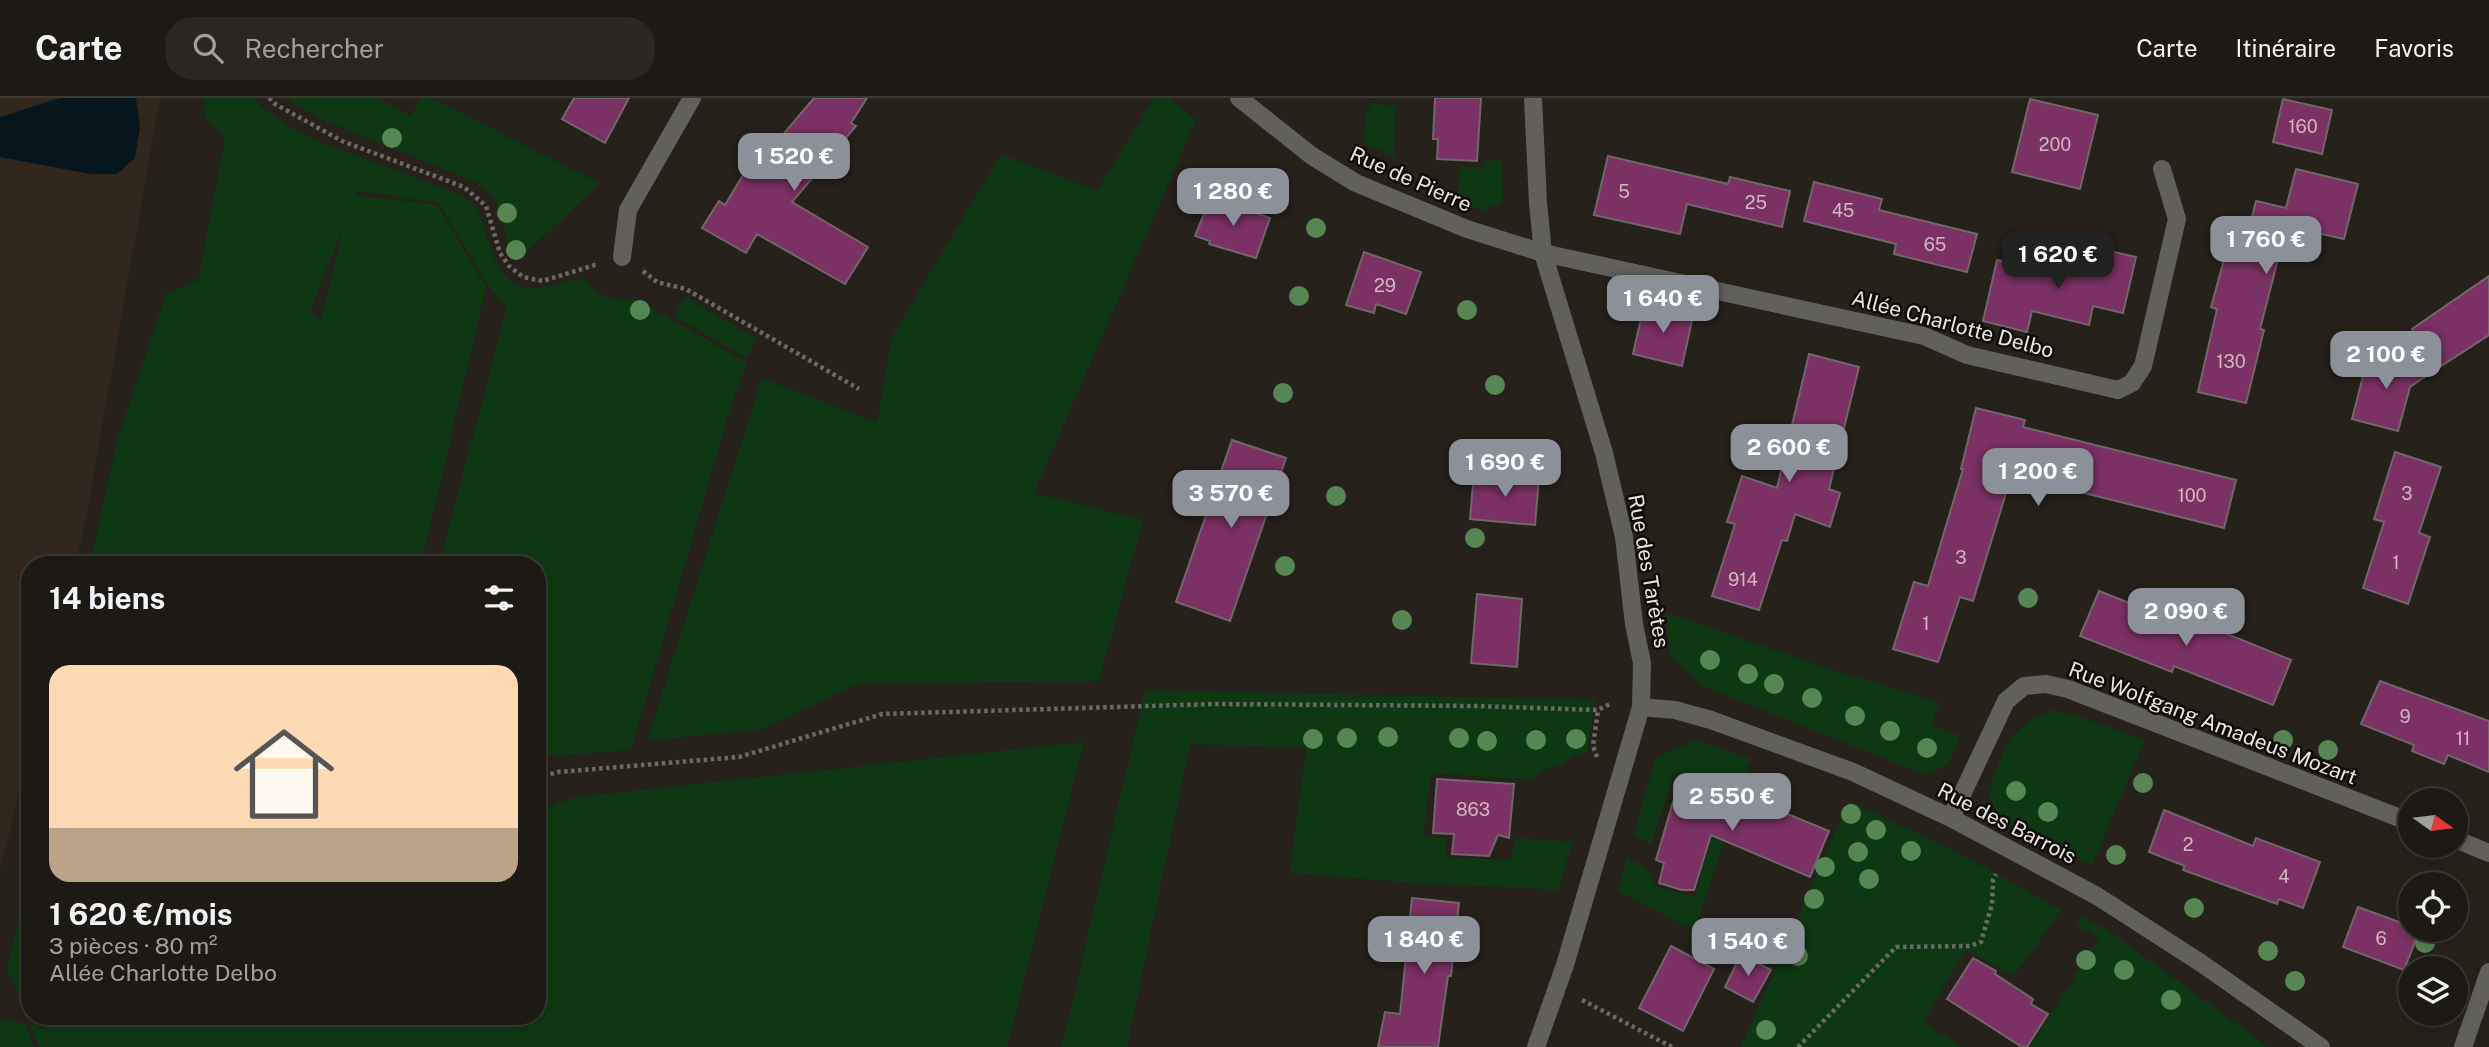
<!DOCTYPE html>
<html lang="fr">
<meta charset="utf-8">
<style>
body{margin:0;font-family:"Public Sans",sans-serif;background:#2a2622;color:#f1f3f6;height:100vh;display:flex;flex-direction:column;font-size:26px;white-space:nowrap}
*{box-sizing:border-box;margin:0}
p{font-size:23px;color:#a0a0a0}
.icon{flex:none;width:38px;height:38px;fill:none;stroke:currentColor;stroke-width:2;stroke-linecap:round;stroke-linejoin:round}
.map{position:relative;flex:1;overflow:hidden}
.details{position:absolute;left:21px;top:458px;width:525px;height:469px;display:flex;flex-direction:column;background:#1d1914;border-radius:28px;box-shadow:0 4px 10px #0003,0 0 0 2px #3b3834}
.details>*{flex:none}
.needle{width:46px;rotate:104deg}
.fabs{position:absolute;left:2398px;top:690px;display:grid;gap:14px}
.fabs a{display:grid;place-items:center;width:70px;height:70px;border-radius:50%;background:#1d1914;box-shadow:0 4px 10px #0003,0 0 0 2px #3b3834;font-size:35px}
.price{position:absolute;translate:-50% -60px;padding:0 16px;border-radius:14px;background:#8c9099;color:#fff;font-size:23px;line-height:46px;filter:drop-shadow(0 2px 4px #0008)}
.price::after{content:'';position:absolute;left:50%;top:42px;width:21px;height:16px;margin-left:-10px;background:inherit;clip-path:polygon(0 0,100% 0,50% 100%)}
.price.selected{background:#222;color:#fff}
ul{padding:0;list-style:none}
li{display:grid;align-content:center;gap:14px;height:371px;padding:0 28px}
li span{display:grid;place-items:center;height:217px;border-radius:21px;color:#555}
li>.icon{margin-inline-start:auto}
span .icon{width:126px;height:126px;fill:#fffc;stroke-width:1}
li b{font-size:30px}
h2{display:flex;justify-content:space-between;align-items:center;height:84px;padding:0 28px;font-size:30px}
header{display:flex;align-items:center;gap:42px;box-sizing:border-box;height:98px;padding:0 35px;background:#1d1914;border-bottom:2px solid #3b3834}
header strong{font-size:33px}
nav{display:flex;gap:38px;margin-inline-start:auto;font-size:24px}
.search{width:490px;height:63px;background:#2a2622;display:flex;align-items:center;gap:18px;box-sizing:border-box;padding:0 24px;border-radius:28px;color:#a0a0a0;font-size:26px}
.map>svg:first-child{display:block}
.built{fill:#31271c}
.green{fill:#0e3814;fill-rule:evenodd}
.water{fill:#07161c}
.building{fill:#7b3162;stroke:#70666c;stroke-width:2}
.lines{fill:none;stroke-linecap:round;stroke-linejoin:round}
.path{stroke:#6e6964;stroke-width:4.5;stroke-dasharray:3.5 3.5;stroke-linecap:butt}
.minor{stroke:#62605c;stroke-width:18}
.tree{fill:#558654}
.labels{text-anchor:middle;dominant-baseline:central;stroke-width:5;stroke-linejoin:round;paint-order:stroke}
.number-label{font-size:18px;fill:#ceb8c1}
.street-label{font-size:21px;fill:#e9e5e1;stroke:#0e0b09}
</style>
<header>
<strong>Carte</strong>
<div class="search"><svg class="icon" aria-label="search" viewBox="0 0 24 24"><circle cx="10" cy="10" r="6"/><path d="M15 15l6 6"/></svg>Rechercher</div>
<nav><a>Carte</a><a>Itinéraire</a><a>Favoris</a></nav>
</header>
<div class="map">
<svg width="2489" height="949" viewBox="0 0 2489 949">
<rect width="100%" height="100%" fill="#27211b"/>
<!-- built -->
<path class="built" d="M 0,0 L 160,0 L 85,425 L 75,467 L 30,467 L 30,651 L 0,772 Z"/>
<!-- green -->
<path class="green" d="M 204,0 L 253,0 C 284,34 334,49 376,65 C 407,76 437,88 467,100 C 480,110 482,122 487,138 C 504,202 529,194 583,180 C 600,199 611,204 637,202 L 747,265 L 733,301 L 631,652 L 537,659 L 537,467 L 439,467 L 507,209 L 487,186 L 439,105 L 358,93 L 356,97 L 437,107 L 486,189 L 421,467 L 90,467 L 117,343 L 166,196 L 198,183 L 225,41 L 205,19 ZM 342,133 L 343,133 L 320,224 L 310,213 Z
M 285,0 L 376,0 L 411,18 L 421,0 L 431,0 L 600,85 L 517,163 L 508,143 L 497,105 L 487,93 L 473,83 L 321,21 Z
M 1154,0 L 1169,0 L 1196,22 L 1034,395 L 1143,422 L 1099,583 L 858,586 L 762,631 L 647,643 L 762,280 L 877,325 L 892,239 L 1001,56 L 1097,93 Z
M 1372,5 L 1395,8 L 1394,59 L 1363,45 L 1367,12 Z
M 1485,62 L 1502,63 L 1503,103 L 1484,113 L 1458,104 L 1460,68 L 1483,70 Z
M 686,199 L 757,241 L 747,260 L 674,218 Z
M 1666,515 L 1845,576 L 1939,604 L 1932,628 L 1960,638 C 1952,663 1950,667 1926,677 L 1702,588 L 1670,558 Z
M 1145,592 L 1595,602 L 1587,656 L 1575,657 L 1561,667 L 1542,672 L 1534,682 L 1431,675 L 1423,738 L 1446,740 L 1445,759 L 1511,762 L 1516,740 L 1572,744 L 1559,792 L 1417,785 L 1290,775 L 1306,650 L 1190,646 L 1127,949 L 1062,949 Z
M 2051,612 L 2075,617 L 2145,642 L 2092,767 L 2000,721 L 1989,699 L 1994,675 L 2010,640 L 2029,623 Z
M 1695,642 L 1750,661 L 1695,833 L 1618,793 L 1627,759 L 1647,771 L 1657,789 L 1695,799 L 1727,690 L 1674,675 L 1651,746 L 1634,737 L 1655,660 Z
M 1084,644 L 1007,949 L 39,949 L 7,869 L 23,803 L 30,805 L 30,919 L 537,919 L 537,712 L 577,699 Z
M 1849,703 L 1951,751 L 2061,812 L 2014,878 L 1966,852 L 1923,924 L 1962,949 L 1741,949 Z
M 2082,818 L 2112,835 L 2268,949 L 2030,949 L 2099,841 L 2076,826 Z
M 0,922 L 26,926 L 34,949 L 0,949 Z"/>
<!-- water -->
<path class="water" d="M 60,0 L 136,0 L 140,29 L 135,60 L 117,76 L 90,76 L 0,59 L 0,19 Z"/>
<!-- building -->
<path class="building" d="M 574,0 L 629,0 L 605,45 L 562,21 Z
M 814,0 L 867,0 L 851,25 L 856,28 L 792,104 L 868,149 L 845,186 L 757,136 L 746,155 L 702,130 L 719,103 L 725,107 L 743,77 L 747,79 Z
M 1435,0 L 1481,0 L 1477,63 L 1437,61 L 1438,41 L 1433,41 Z
M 2030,1 L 2098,17 L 2080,91 L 2012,74 Z
M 2283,1 L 2332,12 L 2322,56 L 2273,44 Z
M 1608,58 L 1728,86 L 1730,79 L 1790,93 L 1782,129 L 1687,106 L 1680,136 L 1594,117 Z
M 2296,71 L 2358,86 L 2344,141 L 2313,134 L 2309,149 L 2283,142 L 2260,231 L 2264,232 L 2246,305 L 2198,294 L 2217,211 L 2211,209 L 2228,147 L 2244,151 L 2256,103 L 2286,110 Z
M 1814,84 L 1882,101 L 1879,112 L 1977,136 L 1967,174 L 1894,156 L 1896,146 L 1804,123 Z
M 1211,99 L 1270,120 L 1256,160 L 1209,146 L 1210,143 L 1195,138 Z
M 2101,151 L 2136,159 L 2123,215 L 2093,208 L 2089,227 L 2032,213 L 2027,234 L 1983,223 L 1997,162 L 2055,175 L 2058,162 L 2096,171 Z
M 1364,154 L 1421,174 L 1406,216 L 1376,206 L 1374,215 L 1346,207 Z
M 2489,178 L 2489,237 L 2438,270 L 2412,231 Z
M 1644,207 L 1693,218 L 1682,268 L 1633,256 Z
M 2369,255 L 2435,272 L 2410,289 L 2398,333 L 2352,321 Z
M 1809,256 L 1859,269 L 1829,391 L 1840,395 L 1830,429 L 1795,416 L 1787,443 L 1782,442 L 1759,512 L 1712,498 L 1735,426 L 1727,424 L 1742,378 L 1777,390 Z
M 1976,310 L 2025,322 L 2023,329 L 2236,382 L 2224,430 L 2032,382 L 2030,387 L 2010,382 L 1973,503 L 1960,499 L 1938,564 L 1893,551 L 1914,484 L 1928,488 L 1963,371 L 1961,371 Z
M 1232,342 L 1286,360 L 1230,523 L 1176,504 Z
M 2395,354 L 2441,369 L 2419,435 L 2430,439 L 2408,506 L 2363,490 L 2384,424 L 2374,421 Z
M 1474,375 L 1539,380 L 1535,427 L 1470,421 Z
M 2099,493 L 2205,535 L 2208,528 L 2291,562 L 2273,607 L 2174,568 L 2172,574 L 2080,538 Z
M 1477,496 L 1522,501 L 1517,569 L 1471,565 Z
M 2380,583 L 2489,623 L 2489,674 L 2448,657 L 2444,666 L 2412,653 L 2414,647 L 2361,626 Z
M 1680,680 L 1749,700 L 1829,733 L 1810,779 L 1711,737 L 1694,792 L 1682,792 L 1659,785 L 1664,765 L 1656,762 Z
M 1437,681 L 1514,686 L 1509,740 L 1498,737 L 1489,758 L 1452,756 L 1454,736 L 1433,735 Z
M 2164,712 L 2253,748 L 2256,740 L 2320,764 L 2303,810 L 2279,801 L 2277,806 L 2183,772 L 2185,768 L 2149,754 Z
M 1412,800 L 1459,805 L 1451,878 L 1448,878 L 1438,949 L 1378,949 L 1385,914 L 1400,916 Z
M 2358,809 L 2410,828 L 2410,831 L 2420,831 L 2404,872 L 2343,849 Z
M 1671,848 L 1714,871 L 1683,933 L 1639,910 Z
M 1741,856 L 1771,872 L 1753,904 L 1725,889 Z
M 1973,860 L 1996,873 L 1995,876 L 2033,901 L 2031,906 L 2048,916 L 2027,949 L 2022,949 L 1947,901 Z"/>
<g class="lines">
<!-- path -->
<path class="path" d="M 269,0 L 275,6 L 342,43 L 464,89 L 486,108 L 500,155 L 509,168 L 523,179 L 543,183 L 598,166
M 643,173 L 657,184 L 686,191 L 859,291
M 1597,659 L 1593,648 L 1598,612
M 537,680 L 558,674 L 739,659 L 882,616 L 1215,606 L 1476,608 L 1598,612 L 1612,605
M 1582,902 L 1672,949
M 1798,949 L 1896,849 L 1970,848 L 1981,844 L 1992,806 L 1993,782 L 1996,776"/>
<!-- minor -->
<path class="minor" d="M 1239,0 L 1312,58 L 1356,85 L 1467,131 L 1543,155 L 1924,238 L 1967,257 L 2118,292 L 2132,285 L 2143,268 L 2177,121 L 2162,71
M 1533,0 L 1538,105 L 1543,155 L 1604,355 L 1624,439 L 1634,526 L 1642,565 L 1641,609 L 1565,867 L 1536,949
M 622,159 L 628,112 L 692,0
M 1641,609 L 1675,612 L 1711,622 L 1853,674 L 1951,720 L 2097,798 L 2201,865 L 2321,949
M 1951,720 L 2006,603 L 2024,588 L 2046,586 L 2068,591 L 2410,724
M 2455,741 L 2489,755
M 2463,949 L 2489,874"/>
</g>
<!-- trees -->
<g class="tree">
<circle cx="392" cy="40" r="10"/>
<circle cx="507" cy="115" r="10"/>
<circle cx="1316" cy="130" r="10"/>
<circle cx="516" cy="152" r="10"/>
<circle cx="1299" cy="198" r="10"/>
<circle cx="640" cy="212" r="10"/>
<circle cx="1467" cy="212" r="10"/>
<circle cx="1495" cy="287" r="10"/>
<circle cx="1283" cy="295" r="10"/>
<circle cx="1336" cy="398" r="10"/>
<circle cx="1475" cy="440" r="10"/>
<circle cx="1285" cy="468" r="10"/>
<circle cx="2028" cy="500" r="10"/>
<circle cx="1402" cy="522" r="10"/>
<circle cx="1710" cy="562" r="10"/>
<circle cx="1748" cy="576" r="10"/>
<circle cx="1774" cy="586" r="10"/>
<circle cx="1812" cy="600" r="10"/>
<circle cx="1855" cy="618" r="10"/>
<circle cx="1890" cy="633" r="10"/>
<circle cx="1388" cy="639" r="10"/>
<circle cx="1347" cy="640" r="10"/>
<circle cx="1459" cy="640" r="10"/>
<circle cx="1313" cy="641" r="10"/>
<circle cx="1576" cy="641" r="10"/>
<circle cx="1536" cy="642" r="10"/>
<circle cx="2283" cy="642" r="10"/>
<circle cx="1487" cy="643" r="10"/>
<circle cx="1927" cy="650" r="10"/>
<circle cx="2328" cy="652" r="10"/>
<circle cx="2143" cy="685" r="10"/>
<circle cx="2016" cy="693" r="10"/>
<circle cx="2048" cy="714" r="10"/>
<circle cx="1851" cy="716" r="10"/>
<circle cx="1876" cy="732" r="10"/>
<circle cx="1911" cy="753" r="10"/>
<circle cx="1858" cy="754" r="10"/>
<circle cx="2116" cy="757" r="10"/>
<circle cx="1825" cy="769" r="10"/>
<circle cx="1869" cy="781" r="10"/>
<circle cx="1814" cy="801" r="10"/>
<circle cx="2194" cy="810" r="10"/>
<circle cx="2425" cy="845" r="10"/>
<circle cx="2268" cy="853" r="10"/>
<circle cx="1798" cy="858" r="10"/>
<circle cx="2086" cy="862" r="10"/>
<circle cx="2124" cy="872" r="10"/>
<circle cx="2295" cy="883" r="10"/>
<circle cx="2171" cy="902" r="10"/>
<circle cx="1766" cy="932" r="10"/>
</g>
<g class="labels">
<!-- number labels -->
<g class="number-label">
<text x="2303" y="28">160</text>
<text x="2055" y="46">200</text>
<text x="1624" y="93">5</text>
<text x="1756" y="104">25</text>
<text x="1843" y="112">45</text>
<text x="1935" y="146">65</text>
<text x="1385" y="187">29</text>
<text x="2231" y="263">130</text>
<text x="2407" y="395">3</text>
<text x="2192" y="397">100</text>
<text x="1961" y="459">3</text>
<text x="2396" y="464">1</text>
<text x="1743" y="481">914</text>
<text x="1926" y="525">1</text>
<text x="2405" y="618">9</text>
<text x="2463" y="640">11</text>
<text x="1473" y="711">863</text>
<text x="2188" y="746">2</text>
<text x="2284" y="778">4</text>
<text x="2381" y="840">6</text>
</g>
<!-- street labels -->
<g class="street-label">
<text transform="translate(1411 81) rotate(24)">Rue de Pierre</text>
<text transform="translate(1953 226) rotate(15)">Allée Charlotte Delbo</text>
<text transform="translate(1649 473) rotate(80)">Rue des Tarètes</text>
<text transform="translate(2213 625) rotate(21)">Rue Wolfgang Amadeus Mozart</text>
<text transform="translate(2007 725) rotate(27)">Rue des Barrois</text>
</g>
</g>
</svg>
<div class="fabs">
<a><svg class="needle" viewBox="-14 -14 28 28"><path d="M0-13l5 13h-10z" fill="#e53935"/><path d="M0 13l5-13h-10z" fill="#a0a0a0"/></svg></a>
<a><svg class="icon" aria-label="locate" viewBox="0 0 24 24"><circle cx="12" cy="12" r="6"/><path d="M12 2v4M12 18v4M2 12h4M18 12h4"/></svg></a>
<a><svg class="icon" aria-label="layers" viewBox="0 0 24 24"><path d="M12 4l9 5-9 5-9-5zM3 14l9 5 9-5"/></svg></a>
</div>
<b class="price" style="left:794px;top:95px">1 520 €</b>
<b class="price" style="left:1233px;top:130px">1 280 €</b>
<b class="price" style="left:2266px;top:178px">1 760 €</b>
<b class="price selected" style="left:2058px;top:193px">1 620 €</b>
<b class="price" style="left:1663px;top:237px">1 640 €</b>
<b class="price" style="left:2386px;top:293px">2 100 €</b>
<b class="price" style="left:1789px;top:386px">2 600 €</b>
<b class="price" style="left:1505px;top:401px">1 690 €</b>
<b class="price" style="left:2038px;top:410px">1 200 €</b>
<b class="price" style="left:1231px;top:432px">3 570 €</b>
<b class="price" style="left:2186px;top:550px">2 090 €</b>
<b class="price" style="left:1732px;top:735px">2 550 €</b>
<b class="price" style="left:1424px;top:878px">1 840 €</b>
<b class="price" style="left:1748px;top:880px">1 540 €</b>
<section class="details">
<h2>14 biens<svg class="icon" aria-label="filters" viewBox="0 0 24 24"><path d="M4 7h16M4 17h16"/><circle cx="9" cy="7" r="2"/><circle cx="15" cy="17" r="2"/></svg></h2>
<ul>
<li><span style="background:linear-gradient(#ffd9b3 75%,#b9a48a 0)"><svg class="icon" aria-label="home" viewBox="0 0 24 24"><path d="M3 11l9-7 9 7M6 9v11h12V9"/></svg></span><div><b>1 620 €/mois</b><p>3 pièces · 80 m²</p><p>Allée Charlotte Delbo</p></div></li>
</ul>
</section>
</div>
